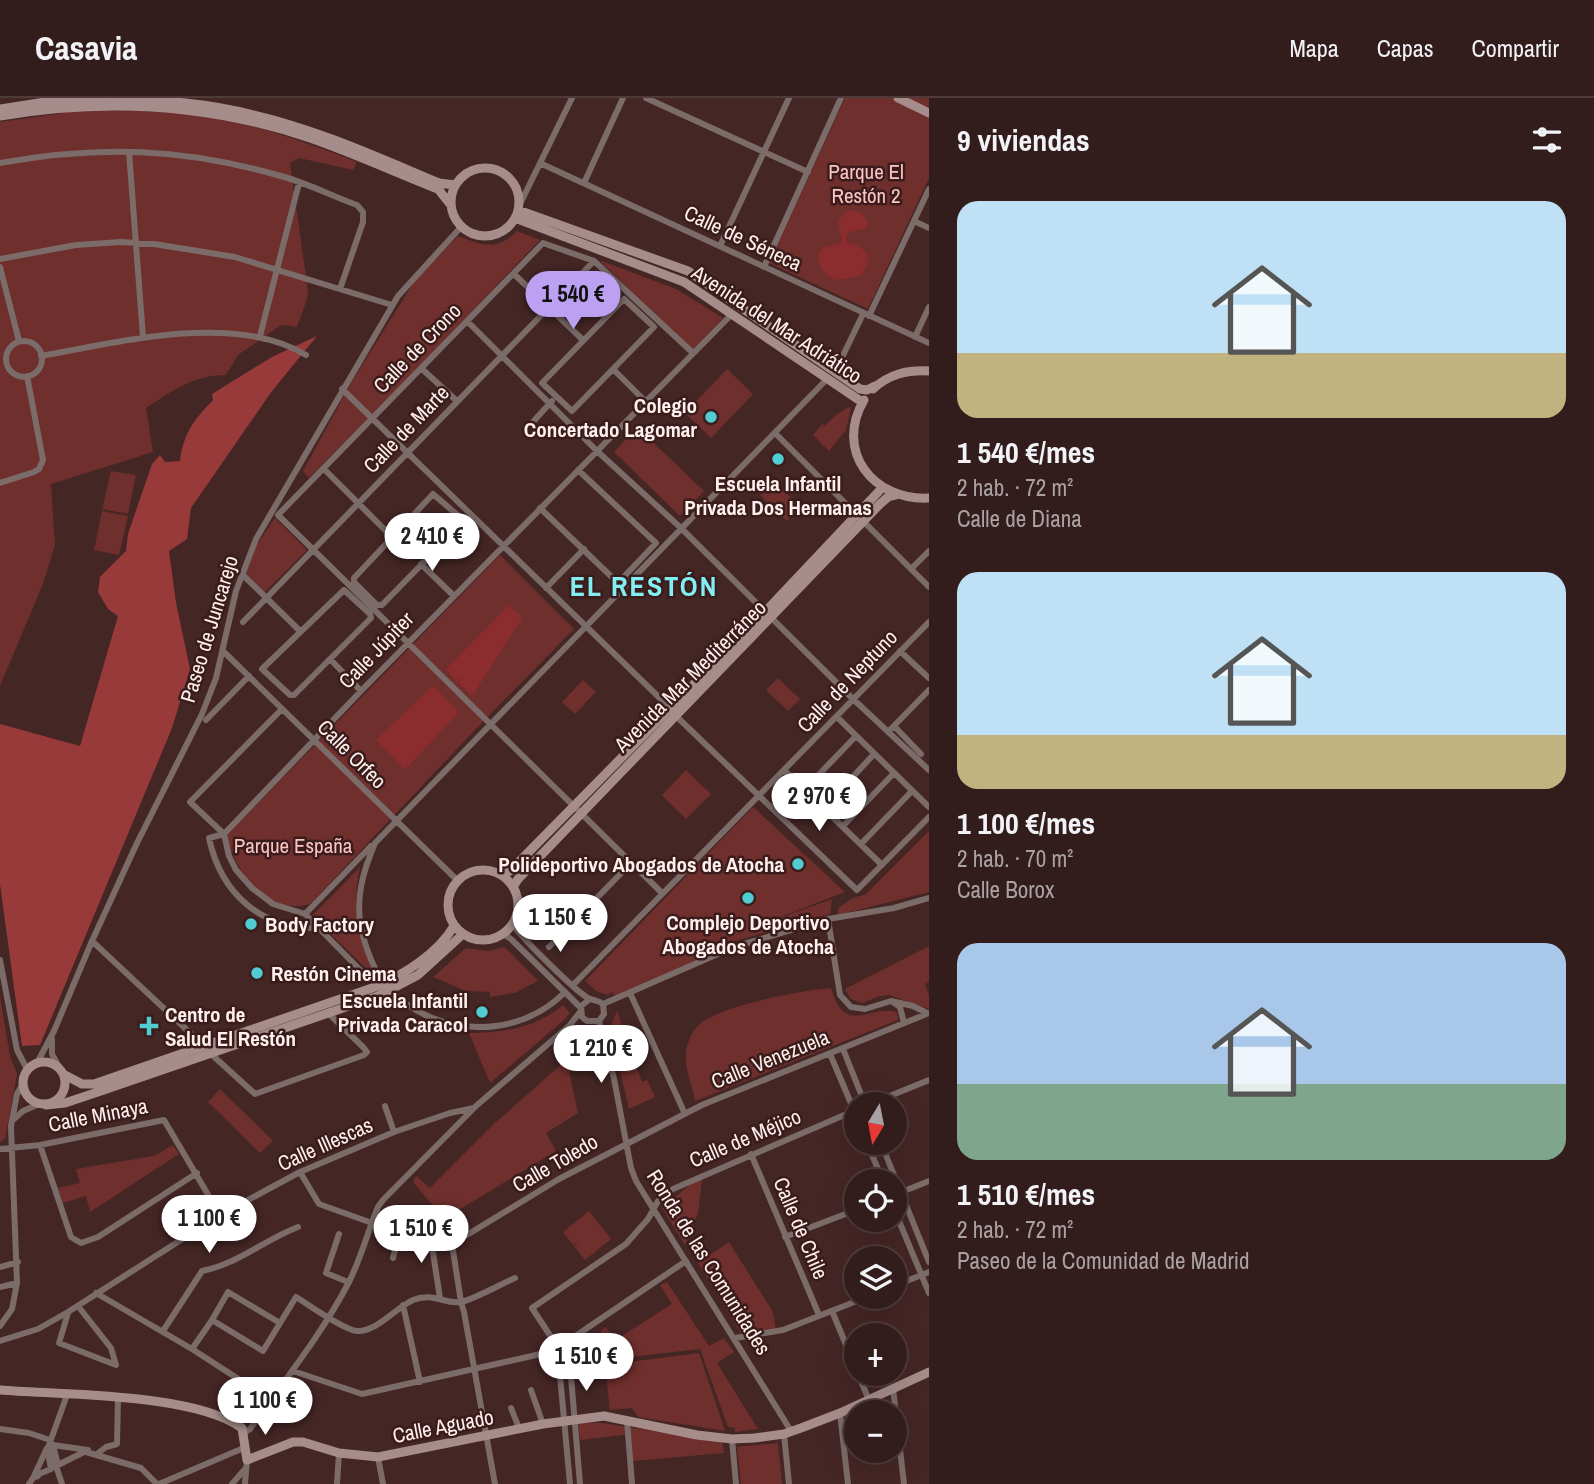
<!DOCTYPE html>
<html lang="es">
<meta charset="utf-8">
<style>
body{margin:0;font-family:"Archivo Narrow",sans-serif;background:#3e2929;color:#f1f3f6;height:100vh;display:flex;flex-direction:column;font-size:26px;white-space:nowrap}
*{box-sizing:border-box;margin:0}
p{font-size:23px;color:#a9a1a3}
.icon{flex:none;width:38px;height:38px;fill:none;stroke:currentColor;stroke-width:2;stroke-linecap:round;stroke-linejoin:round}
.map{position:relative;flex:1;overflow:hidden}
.sheet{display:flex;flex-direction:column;background:#331c1c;width:665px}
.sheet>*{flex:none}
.needle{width:46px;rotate:190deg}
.tools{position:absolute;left:844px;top:994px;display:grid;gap:14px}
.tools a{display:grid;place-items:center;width:63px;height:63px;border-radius:50%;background:#331c1c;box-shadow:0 7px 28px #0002,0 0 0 2px #4e3a3b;font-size:35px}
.price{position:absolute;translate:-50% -60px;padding:0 16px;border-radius:24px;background:#fff;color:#222;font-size:23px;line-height:46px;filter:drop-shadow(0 2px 4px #0008)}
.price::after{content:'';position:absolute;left:50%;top:42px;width:21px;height:16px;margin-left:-10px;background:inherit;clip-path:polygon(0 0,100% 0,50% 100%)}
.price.selected{background:#bca0f2;color:#111}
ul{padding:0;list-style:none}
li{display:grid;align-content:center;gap:14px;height:371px;padding:0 28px}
li span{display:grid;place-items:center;height:217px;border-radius:21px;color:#555}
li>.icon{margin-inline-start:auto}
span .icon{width:126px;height:126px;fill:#fffc;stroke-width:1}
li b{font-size:30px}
h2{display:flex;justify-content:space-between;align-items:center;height:84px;padding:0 28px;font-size:30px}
header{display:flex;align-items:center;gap:42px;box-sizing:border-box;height:98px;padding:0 35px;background:#331c1c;border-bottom:2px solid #4e3a3b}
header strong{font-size:33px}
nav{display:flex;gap:38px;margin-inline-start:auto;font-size:24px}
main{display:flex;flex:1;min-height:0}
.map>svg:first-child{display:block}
.green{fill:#6f2f2d}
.forest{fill:#993a3a}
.water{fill:#8b2d2e}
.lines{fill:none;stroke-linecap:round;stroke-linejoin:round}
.street{stroke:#7b6c6a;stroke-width:6}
.secondary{stroke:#a68d8b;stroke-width:9}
.poi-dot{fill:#51ccd1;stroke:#391c1b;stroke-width:2.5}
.labels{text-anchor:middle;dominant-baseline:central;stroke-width:5;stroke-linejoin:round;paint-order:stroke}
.park-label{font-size:21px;fill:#fbc4c0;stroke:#391c1b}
.street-label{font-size:21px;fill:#ffefed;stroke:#391c1b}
.poi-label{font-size:21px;font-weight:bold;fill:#ffefed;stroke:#391c1b;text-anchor:end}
.district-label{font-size:28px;font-weight:bold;letter-spacing:2px;fill:#82eef2;stroke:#391c1b}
</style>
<header>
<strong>Casavia</strong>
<nav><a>Mapa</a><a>Capas</a><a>Compartir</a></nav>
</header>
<main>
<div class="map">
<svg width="929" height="1386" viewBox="0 0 929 1386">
<rect width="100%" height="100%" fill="#442625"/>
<!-- green -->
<path class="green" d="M 845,0 L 929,0 L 929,80 L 868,211 L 769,165 Z
M 85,12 C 132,13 182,12 229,23 C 273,32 315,48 357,64 L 353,72 L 299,60 L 290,65 L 308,193 C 307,206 301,216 297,229 L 281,227 L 238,257 L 226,277 C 194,277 172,293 146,310 L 153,354 L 51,386 L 55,447 L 43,486 L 0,588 L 0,24 Z
M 517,133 L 540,142 L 402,286 L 309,380 L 303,373 L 351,285 L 414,184 L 458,138 C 482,147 496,154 517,133 Z
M 602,163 L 676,191 L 723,220 L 692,253 L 601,164 Z
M 727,271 L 753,296 L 711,340 L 685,315 Z
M 849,309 L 851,310 L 846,332 L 829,353 L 813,337 L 822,326 L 825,328 L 837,316 Z
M 637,329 L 704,393 L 680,418 L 614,354 Z
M 111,373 L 136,377 L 128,416 L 102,411 Z
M 774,383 L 800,409 L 787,423 L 760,397 Z
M 102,413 L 128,418 L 119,457 L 94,452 Z
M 275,420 L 307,452 L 265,494 L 246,475 L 257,446 Z
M 500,457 L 574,531 L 476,631 L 310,806 C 268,818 234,774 227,737 Z
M 778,580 L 800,601 L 788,613 L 766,592 Z
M 583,582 L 596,594 L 575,616 L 562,604 Z
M 686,672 L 711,696 L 686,721 L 662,697 Z
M 753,709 L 845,794 L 752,830 L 832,801 L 830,816 L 732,844 L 689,866 L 614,898 L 613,894 L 608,897 L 596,893 L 585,883 Z
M 929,733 L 929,794 L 838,817 L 838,810 L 853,800 L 866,796 Z
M 360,769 C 352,809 356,835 373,873 L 370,874 L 312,818 Z
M 929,848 L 929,884 L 925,886 L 929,897 L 929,911 L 889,897 L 880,898 L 862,905 L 851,901 L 845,891 Z
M 505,849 L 538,883 L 515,895 L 490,899 L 490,894 L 466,893 L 433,879 L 466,850 L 488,853 Z
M 831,890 C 845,939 871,906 897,914 L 898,922 L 695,1003 C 693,988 684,971 686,955 C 686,948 691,936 696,930 C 715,907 801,893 831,890 Z
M 0,899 L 10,958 L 17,976 L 5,1041 L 0,1044 Z
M 563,907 L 570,915 L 564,922 L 490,985 L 469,935 C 503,935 536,930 563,907 Z
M 617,913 L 642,984 L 647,982 L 655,999 L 629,1011 L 610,929 Z
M 557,947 L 569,962 L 573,972 L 569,974 L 578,1015 L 546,1035 L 556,1053 L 444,1121 L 413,1084 L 416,1078 L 430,1090 L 495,1025 L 565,963 L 555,950 Z
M 220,991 L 273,1043 L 260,1055 L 208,1004 Z
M 173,1047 L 179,1056 L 90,1114 L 86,1098 L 63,1105 L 58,1090 L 80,1085 L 76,1071 L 154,1058 Z
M 702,1082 L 698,1115 L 685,1147 L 662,1110 L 692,1085 Z
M 589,1113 L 611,1141 L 585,1162 L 574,1148 L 579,1143 L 573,1147 L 563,1134 Z
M 729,1144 L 773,1214 L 776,1232 L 742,1237 L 698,1165 Z
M 667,1184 L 709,1248 L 724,1240 L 734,1254 L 717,1265 L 758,1331 L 735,1334 L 735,1330 L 728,1329 L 700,1251 L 604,1262 L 601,1232 L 606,1229 L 614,1243 L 672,1206 L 660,1187 Z
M 699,1255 L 725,1333 L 638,1319 L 632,1310 L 610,1312 L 605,1267 Z
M 578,1324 L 602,1325 L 722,1343 L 724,1355 L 633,1363 L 631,1336 L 580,1342 Z
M 778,1345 L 782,1386 L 741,1386 L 737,1349 Z"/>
<!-- forest -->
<path class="forest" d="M 317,238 L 272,293 L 191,410 L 187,441 L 169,453 L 176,505 L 190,571 L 172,630 L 40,947 L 22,948 L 0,786 L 0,626 L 80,648 L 118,518 L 108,511 L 98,494 L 100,479 L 126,453 L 128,436 L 152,366 L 160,357 L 165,364 L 180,363 C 184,334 194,322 213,302 L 212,296 L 272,259 Z"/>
<!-- water -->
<path class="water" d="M 846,113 C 856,112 864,115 868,125 L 865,131 L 849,134 L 846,139 L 848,145 C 859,147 868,152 868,164 L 861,177 L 838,182 C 827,180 812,164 821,152 C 825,147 836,148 842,144 L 838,123 Z
M 509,507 L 521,518 L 521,522 L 473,597 L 470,596 L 458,585 L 463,580 L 462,579 L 457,584 L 446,571 Z
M 433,588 L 457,612 L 457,616 L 405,672 L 376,642 Z"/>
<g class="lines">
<!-- street -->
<path class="street" d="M 646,0 L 808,74
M 129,54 L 143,239
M 0,65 C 101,47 183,50 281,78 C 307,85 332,98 357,107 L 363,114 L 363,124 L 340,191
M 542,66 L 929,245
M 584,85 L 623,0
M 519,108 L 572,0
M 914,123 L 929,130
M 720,148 L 789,0
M 0,161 L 76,147 L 121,144 L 154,146 L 235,159 L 392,207
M 0,169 L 19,243
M 764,169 L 841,0
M 514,176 L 583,242
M 624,201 L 654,229 L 572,313 L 542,285 Z
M 869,218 L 929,91
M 467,223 L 597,353 L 681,430 L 853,601 L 929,672
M 260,238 L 299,85
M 915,239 L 929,209
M6 261a18 18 0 1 1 36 0a18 18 0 1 1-36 0Z
M 41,258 C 119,244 235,214 306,257
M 422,271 L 457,303
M 613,271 L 646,304
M 835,274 L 863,216
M 342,291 L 669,609
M 531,326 L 552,303
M 775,335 L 929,489
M 324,371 L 392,439
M 0,385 L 34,374 L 39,371 L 43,362 L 27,278
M 433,396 L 461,420 L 463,424 L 382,507 L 377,507 L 354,484 L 354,480 Z
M 540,410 L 618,485 L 656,445 L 578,372
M 421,466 L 454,498
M 911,471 L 929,453
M 242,476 L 300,533
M 546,490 L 584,451
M 344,492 L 370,516 L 371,520 L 294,597 L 290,597 L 262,571 Z
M 243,524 L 594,163
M 223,553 L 457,782
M 900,553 L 929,580
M 330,561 L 361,593
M 675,617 L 857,792 L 929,719
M 837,619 L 929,709
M 206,622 L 249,578
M 894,628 L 921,656
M 888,634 L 929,592
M 785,673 L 882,767
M 805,691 L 856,638
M 824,710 L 874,656
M 843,728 L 894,675
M 224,736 L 229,758 L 236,772 L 252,790 L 273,806 L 305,816 L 367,879 L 379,874
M 224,736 L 190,704 L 282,611
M 861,746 L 912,693
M 662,795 L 278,417 L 543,145 L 594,163 L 693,255
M 305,816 L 371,748
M 828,821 L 840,897 L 851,909 L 865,911 L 891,903 L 913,908 L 927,915
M 512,826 C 522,840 574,892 588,900 C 594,903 598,902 603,906 L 604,916 L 599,923
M 318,830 C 261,831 221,796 209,740 L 224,736 L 361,593 L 732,216
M 503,836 L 511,841 L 581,910
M 92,843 L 204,948
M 549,849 L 631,765
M 0,862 L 17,952 L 27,971
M 573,887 L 929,524
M 565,894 C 518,942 437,940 390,892 C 375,877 365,849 361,829 C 355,799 364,771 375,745 L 828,280
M 630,895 L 685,1016
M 590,901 L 581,908 L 582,919 L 587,923 L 599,923
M 893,904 L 900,909 L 904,925
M 603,906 L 734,849 L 828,821 L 894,810 L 929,800
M 599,923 L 614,981 L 631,1070 L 636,1083 L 791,1333
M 52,941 L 52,956 L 60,971
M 843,951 L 865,1006
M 211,956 L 255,996 L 364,957 L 367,954 L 364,950 L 328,915
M 830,956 L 856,1017
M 37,965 L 54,933 L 92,843 L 137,745 L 202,616 L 216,580 L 236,493 L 256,441 L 398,198 L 461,129
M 870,1006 L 929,982
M 385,1008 L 394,1034
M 14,1021 L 23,1013 L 39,1006
M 867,1045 L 883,1083
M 881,1045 L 929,1164
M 40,1047 L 71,1139 L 81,1145 L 98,1139 L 197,1075
M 0,1051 L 40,1047 L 164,1022 L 220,1117
M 751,1056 L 819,1217
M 300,1074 L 319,1106 L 372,1125
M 894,1097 L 929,1083
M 894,1111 L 929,1195
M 436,1115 L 452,1146 L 461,1204 L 464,1214 L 495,1386
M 339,1136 L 326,1175 L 348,1184
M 785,1139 L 856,1112
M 452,1146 L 559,1081 L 702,1007 L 929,915
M 393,1160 L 396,1149 L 415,1136 L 426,1135 L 431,1142 L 440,1200
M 0,1169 L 18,1164
M 894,1188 L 929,1174
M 0,1189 L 17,1185
M 96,1195 L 192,1251 L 271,1302
M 403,1207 L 420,1284
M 78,1208 L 111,1250 L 116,1267
M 832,1213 L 856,1271
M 68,1215 L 59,1245 L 116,1267
M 212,1222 L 228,1194 L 280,1225
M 0,1228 L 12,1211 L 17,1185 L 11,1028 L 17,996 L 22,987
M 163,1233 L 202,1173 C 238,1166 264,1142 298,1129
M 735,1240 L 783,1232 L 867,1199
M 0,1243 L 38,1231 L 68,1214 L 220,1117 L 300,1074 L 394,1034 L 450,1015 L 474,1010
M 563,1249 L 555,1245 L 532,1210 L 626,1146 L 648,1121 L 658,1103 L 673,1091 L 856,1012
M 192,1251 L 212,1222 L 263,1253 L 296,1199 C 309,1207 344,1232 357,1233 C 377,1234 395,1210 413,1202 C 432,1194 444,1206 460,1204 C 471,1203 503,1185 515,1180
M 293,1273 L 362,1296 L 554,1253 L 563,1249 L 571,1241 L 686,1163
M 858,1276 L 869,1302
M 893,1290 L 904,1386
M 531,1292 L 543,1326
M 511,1310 L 519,1330
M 840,1315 L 848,1386
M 627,1322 L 632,1386
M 0,1331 L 29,1335 L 50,1342
M 244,1335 L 250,1331 C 284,1283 322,1236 349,1184 C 361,1160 368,1133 378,1109 L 383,1102 L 476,1008 L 569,928 L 580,914
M 784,1336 L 789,1386
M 732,1341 L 736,1386
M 53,1347 L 88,1352 L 58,1367 Z
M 47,1350 L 51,1371 L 34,1378 Z
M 86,1354 L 141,1370 L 157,1386
M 97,1356 L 106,1349 L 117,1346 L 118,1300
M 378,1359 L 383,1386
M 29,1386 L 33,1380 L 38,1378
M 62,1386 L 49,1347 L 67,1297
M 159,1386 L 246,1349
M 232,1386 L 245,1371
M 245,1386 L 247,1362
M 337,1386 L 339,1355
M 570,1386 L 558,1256 L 563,1249 L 569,1255 L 580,1386"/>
<!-- secondary -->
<path class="secondary" d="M 112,0 C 160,2 207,5 254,17 C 318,32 379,60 439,85 L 455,87
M 898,0 L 929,15
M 0,11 L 45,4 L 106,0
M 0,18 C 104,0 210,6 310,40 C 353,55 395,74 438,91 L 450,106
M451 104a34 34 0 1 1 68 0a34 34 0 1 1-68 0Z
M 518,112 L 688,173 L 860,291 L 867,292 L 875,288
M 515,120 L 684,184 L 862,304
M 873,291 C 889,276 907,272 929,273
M 864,302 C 834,353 873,403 929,400
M448 807a35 35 0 1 1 70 0a35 35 0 1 1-70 0Z
M 501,777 L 510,773 L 766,513 L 882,390
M 513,789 L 518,781 C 638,655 760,532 880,406 L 888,399 L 896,397
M23 985a21 21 0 1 1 42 0a21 21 0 1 1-42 0Z
M 63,976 L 82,986 L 94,986 L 375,889 C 404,877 438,855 454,828
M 46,1007 L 65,1005 L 95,995 L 378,898 L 418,877 L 463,836
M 0,1292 C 62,1297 194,1295 242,1330 L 247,1362 L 293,1344 L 303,1344 L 339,1355 L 378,1359 L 543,1326 L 604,1318 L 697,1337 L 732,1341 L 754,1340 L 784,1336 L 801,1330 L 840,1315 L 929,1274"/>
</g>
<!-- markers -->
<g class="poi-dot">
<circle cx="711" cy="319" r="7"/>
<circle cx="778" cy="361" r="7"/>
<circle cx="798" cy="766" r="7"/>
<circle cx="748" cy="800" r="7"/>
<circle cx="251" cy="826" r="7"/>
<circle cx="257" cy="875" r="7"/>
<circle cx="482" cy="914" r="7"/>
<path d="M145.5 917.5h7v7h7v7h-7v7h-7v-7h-7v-7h7z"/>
</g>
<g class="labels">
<!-- park labels -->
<g class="park-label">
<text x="866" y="73">Parque El<tspan x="866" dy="24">Restón 2</tspan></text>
<text x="293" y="747">Parque España</text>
</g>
<!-- street labels -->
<g class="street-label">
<text transform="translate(743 140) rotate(25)">Calle de Séneca</text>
<text transform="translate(777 226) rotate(33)">Avenida del Mar Adriático</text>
<text transform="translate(417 250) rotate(-46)">Calle de Crono</text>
<text transform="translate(406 331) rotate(-46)">Calle de Marte</text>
<text transform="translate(209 531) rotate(-73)">Paseo de Juncarejo</text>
<text transform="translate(376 552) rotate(-46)">Calle Júpiter</text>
<text transform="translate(690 578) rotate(-45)">Avenida Mar Mediterráneo</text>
<text transform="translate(847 583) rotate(-46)">Calle de Neptuno</text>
<text transform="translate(352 656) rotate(45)">Calle Orfeo</text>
<text transform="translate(770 961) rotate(-22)">Calle Venezuela</text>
<text transform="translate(98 1017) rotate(-11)">Calle Minaya</text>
<text transform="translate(745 1040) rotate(-23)">Calle de Méjico</text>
<text transform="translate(325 1046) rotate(-24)">Calle Illescas</text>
<text transform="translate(555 1065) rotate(-30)">Calle Toledo</text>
<text transform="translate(801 1130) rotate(67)">Calle de Chile</text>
<text transform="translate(709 1164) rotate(58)">Ronda de las Comunidades</text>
<text transform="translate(443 1328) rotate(-11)">Calle Aguado</text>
</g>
<!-- poi labels -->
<g class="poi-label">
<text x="697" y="307">Colegio<tspan x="697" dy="24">Concertado Lagomar</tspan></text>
<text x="778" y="385" text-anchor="middle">Escuela Infantil<tspan x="778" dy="24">Privada Dos Hermanas</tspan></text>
<text x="784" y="766">Polideportivo Abogados de Atocha</text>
<text x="748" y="824" text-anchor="middle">Complejo Deportivo<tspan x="748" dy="24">Abogados de Atocha</tspan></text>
<text x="265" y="826" text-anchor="start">Body Factory</text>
<text x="271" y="875" text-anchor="start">Restón Cinema</text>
<text x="468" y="902">Escuela Infantil<tspan x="468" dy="24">Privada Caracol</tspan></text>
<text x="165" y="916" text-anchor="start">Centro de<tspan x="165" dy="24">Salud El Restón</tspan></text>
</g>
<!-- district labels -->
<g class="district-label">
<text x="644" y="488">EL RESTÓN</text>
</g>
</g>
</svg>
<div class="tools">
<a><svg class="needle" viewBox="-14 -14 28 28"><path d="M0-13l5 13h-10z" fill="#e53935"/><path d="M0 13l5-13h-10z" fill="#a9a1a3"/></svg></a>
<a><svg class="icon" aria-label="locate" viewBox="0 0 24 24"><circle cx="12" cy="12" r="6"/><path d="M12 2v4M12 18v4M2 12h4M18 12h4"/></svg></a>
<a><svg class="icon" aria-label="layers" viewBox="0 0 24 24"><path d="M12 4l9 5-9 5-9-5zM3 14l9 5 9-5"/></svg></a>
<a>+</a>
<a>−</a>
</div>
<b class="price selected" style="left:573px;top:233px">1 540 €</b>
<b class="price" style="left:432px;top:475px">2 410 €</b>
<b class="price" style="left:819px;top:735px">2 970 €</b>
<b class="price" style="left:560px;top:856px">1 150 €</b>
<b class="price" style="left:601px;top:987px">1 210 €</b>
<b class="price" style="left:209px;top:1157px">1 100 €</b>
<b class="price" style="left:421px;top:1167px">1 510 €</b>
<b class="price" style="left:586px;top:1295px">1 510 €</b>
<b class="price" style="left:265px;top:1339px">1 100 €</b>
</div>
<section class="sheet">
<h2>9 viviendas<svg class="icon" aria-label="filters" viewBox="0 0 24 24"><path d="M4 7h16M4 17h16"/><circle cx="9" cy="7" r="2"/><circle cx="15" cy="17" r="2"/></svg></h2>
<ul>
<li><span style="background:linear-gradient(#bfe0f5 70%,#c2b280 0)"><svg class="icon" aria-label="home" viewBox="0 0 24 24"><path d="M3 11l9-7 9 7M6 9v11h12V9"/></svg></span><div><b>1 540 €/mes</b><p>2 hab. · 72 m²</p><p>Calle de Diana</p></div></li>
<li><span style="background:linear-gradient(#bfe0f5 75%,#c2b280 0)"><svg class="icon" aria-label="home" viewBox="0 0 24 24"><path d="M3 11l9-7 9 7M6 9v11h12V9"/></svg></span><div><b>1 100 €/mes</b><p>2 hab. · 70 m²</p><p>Calle Borox</p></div></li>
<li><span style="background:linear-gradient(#a9c7e8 65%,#7fa58c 0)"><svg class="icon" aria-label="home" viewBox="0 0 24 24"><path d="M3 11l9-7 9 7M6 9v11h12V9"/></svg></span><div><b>1 510 €/mes</b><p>2 hab. · 72 m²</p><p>Paseo de la Comunidad de Madrid</p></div></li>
</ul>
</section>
</main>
